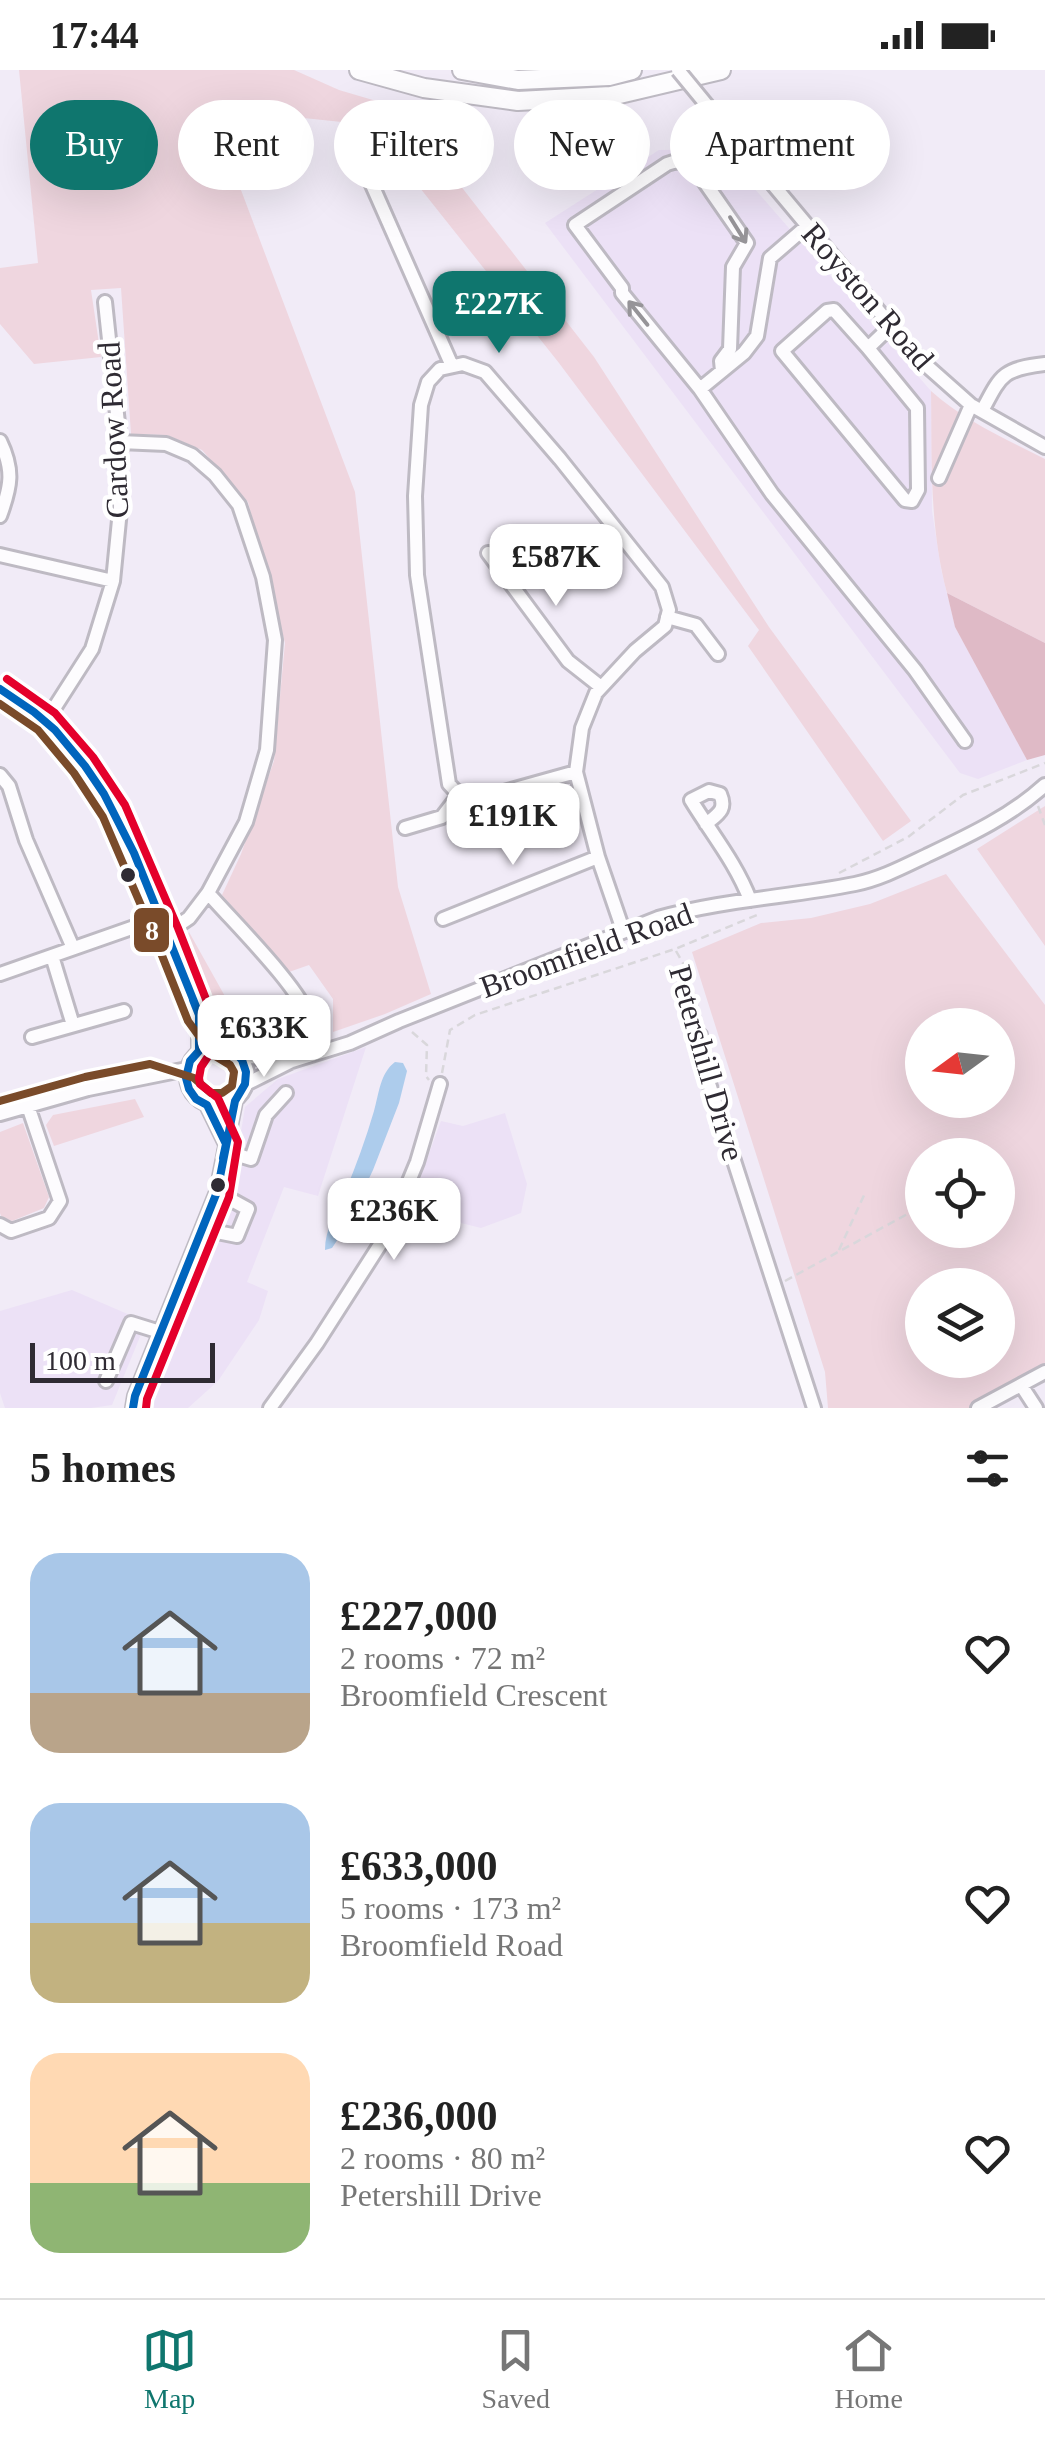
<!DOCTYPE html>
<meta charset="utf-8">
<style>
body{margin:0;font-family:"Times New Roman",serif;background:#f2f2f2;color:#222;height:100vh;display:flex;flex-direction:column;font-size:38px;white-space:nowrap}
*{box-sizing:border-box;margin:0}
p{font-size:32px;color:#767676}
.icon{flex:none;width:55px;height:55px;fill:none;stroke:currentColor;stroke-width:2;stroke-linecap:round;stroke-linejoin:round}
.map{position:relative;height:1338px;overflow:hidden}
.details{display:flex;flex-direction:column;background:#fff;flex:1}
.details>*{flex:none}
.hud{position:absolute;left:30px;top:30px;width:985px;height:90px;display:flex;gap:20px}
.needle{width:65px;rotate:255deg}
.buttons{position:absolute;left:905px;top:938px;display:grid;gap:20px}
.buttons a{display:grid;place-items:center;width:110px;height:110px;border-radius:50%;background:#fff;box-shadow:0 10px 40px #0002;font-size:50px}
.scale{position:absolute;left:30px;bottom:25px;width:185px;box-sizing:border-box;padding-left:10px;border:5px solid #2f2b33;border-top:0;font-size:28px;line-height:35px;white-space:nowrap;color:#2f2b33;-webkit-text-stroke:8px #fff;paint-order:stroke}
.price{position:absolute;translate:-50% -85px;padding:0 22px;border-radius:20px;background:#fff;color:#222;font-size:32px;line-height:65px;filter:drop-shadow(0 2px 5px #0008)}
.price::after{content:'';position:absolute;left:50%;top:60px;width:30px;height:22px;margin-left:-15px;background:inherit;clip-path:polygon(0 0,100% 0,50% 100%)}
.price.active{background:#0f766e;color:#fff}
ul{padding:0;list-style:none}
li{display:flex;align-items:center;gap:30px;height:250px;padding:0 30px}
li span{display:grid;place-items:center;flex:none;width:280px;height:200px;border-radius:30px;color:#555}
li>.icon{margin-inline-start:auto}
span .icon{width:120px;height:120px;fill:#fffc;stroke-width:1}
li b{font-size:42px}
h2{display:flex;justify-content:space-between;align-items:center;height:120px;padding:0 30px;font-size:42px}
.chip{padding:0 35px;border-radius:45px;background:#fff;box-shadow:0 10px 40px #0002;font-size:35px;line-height:90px}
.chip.active{background:#0f766e;color:#fff}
.status{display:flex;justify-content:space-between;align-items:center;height:70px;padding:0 50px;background:#fff;direction:ltr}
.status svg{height:28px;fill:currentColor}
.menu{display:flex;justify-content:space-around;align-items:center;height:140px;border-top:2px solid #e0e0e0;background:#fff;font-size:28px;color:#767676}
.menu a{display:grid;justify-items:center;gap:5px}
.menu .active{color:#0f766e}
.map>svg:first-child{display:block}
.built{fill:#ece1f6}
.green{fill:#efd6df;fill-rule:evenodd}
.forest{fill:#dfbac6}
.water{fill:#adccec}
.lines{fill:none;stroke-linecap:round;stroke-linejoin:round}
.minor-casing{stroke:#bebac3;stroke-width:18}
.highway-casing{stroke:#bebac3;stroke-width:22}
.path{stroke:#d9d7db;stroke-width:2.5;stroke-dasharray:8 5;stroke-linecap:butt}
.minor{stroke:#fdfcfe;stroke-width:12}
.highway{stroke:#fdfcfe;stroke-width:18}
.minor-bridge-casing{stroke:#bebac3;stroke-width:18;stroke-linecap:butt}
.minor-bridge{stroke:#fdfcfe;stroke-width:12}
.bus-1-casing{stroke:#fff;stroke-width:15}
.bus-2-casing{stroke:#fff;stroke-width:15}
.bus-3-casing{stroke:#fff;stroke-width:15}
.bus-1{stroke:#0065bd;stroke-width:8}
.bus-2{stroke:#7a4b2a;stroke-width:8}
.bus-3{stroke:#e4002b;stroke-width:8}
.oneway{stroke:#969498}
.bus-dot{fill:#2f2b33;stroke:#fff;stroke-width:4}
.labels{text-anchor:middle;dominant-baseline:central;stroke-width:9;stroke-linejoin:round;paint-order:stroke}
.street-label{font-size:32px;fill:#2f2b33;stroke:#fff}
.line-badge{stroke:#fff;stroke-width:4}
.badge-label{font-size:28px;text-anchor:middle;font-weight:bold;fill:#fff}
</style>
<div class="status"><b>17:44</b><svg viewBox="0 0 49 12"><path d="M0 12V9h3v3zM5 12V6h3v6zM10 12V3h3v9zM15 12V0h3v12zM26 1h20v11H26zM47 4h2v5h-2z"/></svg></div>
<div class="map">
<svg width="1045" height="1338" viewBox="0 0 1045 1338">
<rect width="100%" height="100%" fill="#f1ebf7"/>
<!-- built -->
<path class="built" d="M 720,79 L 931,321 L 932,441 L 941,499 L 955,557 L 1027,690 L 978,709 L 960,703 L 545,153 L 659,80 Z
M 366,977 L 318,1126 L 284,1117 L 247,1212 L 268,1221 L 259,1250 L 218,1311 L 188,1338 L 146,1338 L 149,1316 L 233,1111 L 245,1037 L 278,1009 Z
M 505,1043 L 527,1114 L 521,1143 L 481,1158 L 449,1150 L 410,1135 L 441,1051 L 463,1056 Z
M 72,1220 L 146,1252 L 112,1335 L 91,1338 L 5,1338 L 0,1323 L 0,1241 Z"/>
<!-- green -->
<path class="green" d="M 19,0 L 294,0 L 339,20 L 400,38 L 594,287 L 769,557 L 911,751 L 883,771 L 748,576 L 759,560 L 559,293 L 370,55 L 210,38 L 355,422 L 398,817 L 431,924 L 385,944 L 333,962 L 333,929 L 309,895 L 289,902 L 222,825 L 241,784 L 274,691 L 285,573 L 248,432 L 202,380 L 167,365 L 131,364 L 121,218 L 91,220 L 101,287 L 34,294 L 0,254 L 0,198 L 38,193 Z
M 931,321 C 965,351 1005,369 1045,389 L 1045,573 L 947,523 C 929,456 932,389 931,321 Z
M 1045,736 L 1045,876 L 977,779 Z
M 946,804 L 1045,935 L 1045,1296 L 972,1338 L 828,1338 L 825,1302 L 692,882 L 761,853 L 811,848 L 870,834 ZM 922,955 L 998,955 L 998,1030 L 922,1030 ZM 922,1085 L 998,1085 L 998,1160 L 922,1160 ZM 922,1215 L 998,1215 L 998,1290 L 922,1290 Z
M 189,862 L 250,971 C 207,946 202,917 183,874 Z
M 135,1029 L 144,1047 L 54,1076 L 46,1055 L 53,1045 Z
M 23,1053 L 49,1127 L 44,1138 L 12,1151 L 1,1146 L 0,1143 L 0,1062 Z"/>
<!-- forest -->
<path class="forest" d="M 947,523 L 1045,573 L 1045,685 L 1027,690 L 955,557 Z"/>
<!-- water -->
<path class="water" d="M 395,992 L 403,993 L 407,1001 L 399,1033 L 373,1100 L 346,1157 L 332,1178 L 325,1180 C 325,1159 336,1142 345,1122 C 356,1096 366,1068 374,1041 C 379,1024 380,1003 395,992 Z"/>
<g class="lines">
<defs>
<path id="minor" d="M 724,56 L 918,288 L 971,335 L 1045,377
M 358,83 L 452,296
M 868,278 L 917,338 L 918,420 L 912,431 L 905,430 L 782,281 L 827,241 L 834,240 L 868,278 L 891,256
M 722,301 L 721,291 L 730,279 L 733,197 L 747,173 L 697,101 C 688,91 679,89 667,94 L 575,155 L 622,218 L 622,223 L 700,319 L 772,424 L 915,600 L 965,671
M 700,319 L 744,283 L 757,266 L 770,188 L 807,156
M 982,341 C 1001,305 1002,299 1045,294
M 0,371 C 14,400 11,416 0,446
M 120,372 L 166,374 L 192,385 L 215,405 L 239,435 L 263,507 L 275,570 L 267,680 L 246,752 L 208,823 L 189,848 L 167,863
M 939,408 L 971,335
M 488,483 L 568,591 L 601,617
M 0,485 L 113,511
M 667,547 L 696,555 L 718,584
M 0,619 L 46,651 L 84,695 L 114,741 L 167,863 L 199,945 L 221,976
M 46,651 L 92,579 L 113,511 L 120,440 L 120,372 L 105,232
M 576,702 L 475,730 L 459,725 L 449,714 L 417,505 L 415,426 L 421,335 L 428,312 L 440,299 L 463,294 L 485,302 L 560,389 L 662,517 L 669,540 L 665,556 L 635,581 L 596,623 L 582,658 L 576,702 L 598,787 L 623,860
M 0,705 L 9,716 L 26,770 L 73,878
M 706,754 C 718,744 727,740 720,724 L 709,721 L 691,730 C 711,763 736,793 750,830
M 405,758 L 442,747 L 459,725
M 208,823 C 235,854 301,918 312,954
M 443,849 L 598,787
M 52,886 L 73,955
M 0,904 L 160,848
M 199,945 L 199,981
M 700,965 L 704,998 L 814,1338
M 32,967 L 124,941
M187 1006a30 30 0 1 1 60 0a30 30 0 1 1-60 0Z
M 240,986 L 292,991
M 246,1014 L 292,991 L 350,973 L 399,951 L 658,848 C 722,830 789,827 855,814 C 880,809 903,797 926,786 C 968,766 1011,746 1045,715
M 207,1035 L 226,1074
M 0,1044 L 88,1019 L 187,999
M 225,1081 L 251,1089 L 266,1045 L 286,1023
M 0,1155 L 11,1161 L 49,1148 L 60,1131 L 28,1036
M 202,1159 L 237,1166 L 248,1139 L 217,1122
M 106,1311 L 131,1253 L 160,1262
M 1021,1315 L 1036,1338
M 133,1338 L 135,1326 L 217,1122 L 235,1031
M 270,1338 L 317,1273 L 388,1162 L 417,1092 L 440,1014
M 978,1338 L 1045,1302"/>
<path id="highway" d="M 359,0 L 424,18 L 518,31 L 611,26 L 721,0
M 462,0 L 518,10 L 609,6 L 632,0"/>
</defs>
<!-- minor casing -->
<use href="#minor" class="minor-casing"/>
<!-- highway casing -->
<use href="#highway" class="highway-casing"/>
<!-- path -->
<path class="path" d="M 1038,736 L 1045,755
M 839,803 L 908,767 L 963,725 L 1045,693
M 676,881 L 688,902 L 702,953
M 412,962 L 427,975 L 426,1006 L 429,1010
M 442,1003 L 450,960 L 475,945 L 675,879 L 757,845 L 757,841
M 839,1180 L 865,1123
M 785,1211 L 922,1136"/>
<!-- minor -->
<use href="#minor" class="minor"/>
<!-- highway -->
<use href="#highway" class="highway"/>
<defs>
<path id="minor-bridge" d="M 678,0 L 724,56"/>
</defs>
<!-- minor-bridge casing -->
<use href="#minor-bridge" class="minor-bridge-casing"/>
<!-- minor-bridge -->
<use href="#minor-bridge" class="minor-bridge"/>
<defs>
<path id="bus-1" d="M 0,619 L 34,642 L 55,660 L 85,696 L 104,724 L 134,783 L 199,944 L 218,972 L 235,982 L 242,990 L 246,1002 L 245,1014 L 235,1031 L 217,1122 L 135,1326 L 133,1338
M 193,930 L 199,945 L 199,981 L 190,991 L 186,1008 L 189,1019 L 196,1029 L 207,1035 L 226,1074 L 223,1088"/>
<path id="bus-2" d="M 0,634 L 38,660 L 74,703 L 103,747 L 155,868 L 188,951 L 212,984 L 230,995 L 234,1002 L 232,1016 L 222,1023 L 211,1023 L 194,1008 L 150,994 L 85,1007 L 0,1031"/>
<path id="bus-3" d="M 7,609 L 55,643 L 93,687 L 125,735 L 178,858 L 211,942 L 211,982 L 201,997 L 199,1008 L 200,1014 L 218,1028 L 238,1072 L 229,1127 L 147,1329 L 146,1338"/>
</defs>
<!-- bus-1 casing -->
<use href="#bus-1" class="bus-1-casing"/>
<!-- bus-2 casing -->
<use href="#bus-2" class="bus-2-casing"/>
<!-- bus-3 casing -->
<use href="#bus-3" class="bus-3-casing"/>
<!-- bus-1 -->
<use href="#bus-1" class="bus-1"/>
<!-- bus-2 -->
<use href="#bus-2" class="bus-2"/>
<!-- bus-3 -->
<use href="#bus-3" class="bus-3"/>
</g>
<!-- one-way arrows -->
<defs><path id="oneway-shaft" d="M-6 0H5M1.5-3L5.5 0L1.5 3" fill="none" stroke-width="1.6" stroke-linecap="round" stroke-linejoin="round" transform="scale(2.5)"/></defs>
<g class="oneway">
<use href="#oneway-shaft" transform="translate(738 160) rotate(58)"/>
<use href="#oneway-shaft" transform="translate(638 243) rotate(-129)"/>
</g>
<!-- markers -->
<g class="bus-dot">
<circle cx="128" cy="805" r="9"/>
<circle cx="218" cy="1115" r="9"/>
</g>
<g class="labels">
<!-- street labels -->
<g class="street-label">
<text transform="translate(868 226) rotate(49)">Royston Road</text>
<text transform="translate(113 360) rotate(-93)">Cardow Road</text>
<text transform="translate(586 880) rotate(-20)">Broomfield Road</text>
<text transform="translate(707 993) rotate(74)">Petershill Drive</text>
</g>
</g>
<rect class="line-badge" x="132" y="836" width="39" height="48" rx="10" fill="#7a4b2a"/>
<g class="badge-label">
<text x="152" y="870">8</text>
</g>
</svg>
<div class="buttons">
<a><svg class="needle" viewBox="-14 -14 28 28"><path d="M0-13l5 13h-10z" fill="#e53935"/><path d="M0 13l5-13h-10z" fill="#767676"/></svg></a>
<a><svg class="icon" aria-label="locate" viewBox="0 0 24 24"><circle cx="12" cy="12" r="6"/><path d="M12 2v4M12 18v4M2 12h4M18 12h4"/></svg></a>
<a><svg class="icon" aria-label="layers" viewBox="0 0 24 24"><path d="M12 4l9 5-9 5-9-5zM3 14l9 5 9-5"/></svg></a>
</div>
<div class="scale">100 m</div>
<b class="price active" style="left:499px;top:286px">£227K</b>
<b class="price" style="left:556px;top:539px">£587K</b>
<b class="price" style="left:513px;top:798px">£191K</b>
<b class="price" style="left:264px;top:1010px">£633K</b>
<b class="price" style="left:394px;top:1193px">£236K</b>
<div class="hud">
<a class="chip active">Buy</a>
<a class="chip">Rent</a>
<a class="chip">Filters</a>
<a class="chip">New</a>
<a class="chip">Apartment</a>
</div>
</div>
<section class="details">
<h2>5 homes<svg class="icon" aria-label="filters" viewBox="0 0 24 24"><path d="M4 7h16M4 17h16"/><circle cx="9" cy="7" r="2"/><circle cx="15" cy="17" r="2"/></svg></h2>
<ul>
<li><span style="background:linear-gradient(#a9c7e8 70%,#b9a48a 0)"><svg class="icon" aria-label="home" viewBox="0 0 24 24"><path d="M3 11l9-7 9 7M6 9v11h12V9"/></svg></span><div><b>£227,000</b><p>2 rooms · 72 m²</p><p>Broomfield Crescent</p></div><svg class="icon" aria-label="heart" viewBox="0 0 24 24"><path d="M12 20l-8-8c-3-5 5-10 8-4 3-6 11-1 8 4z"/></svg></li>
<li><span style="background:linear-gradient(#a9c7e8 60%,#c2b280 0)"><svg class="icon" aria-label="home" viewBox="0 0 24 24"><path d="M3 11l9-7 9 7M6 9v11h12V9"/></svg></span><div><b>£633,000</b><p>5 rooms · 173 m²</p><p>Broomfield Road</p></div><svg class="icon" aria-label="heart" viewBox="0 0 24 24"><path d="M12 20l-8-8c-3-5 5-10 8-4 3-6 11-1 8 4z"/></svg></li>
<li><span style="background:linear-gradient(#ffd9b3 65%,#8fb573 0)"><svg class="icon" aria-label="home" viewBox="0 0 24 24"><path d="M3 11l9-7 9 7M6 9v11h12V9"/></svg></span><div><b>£236,000</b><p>2 rooms · 80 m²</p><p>Petershill Drive</p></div><svg class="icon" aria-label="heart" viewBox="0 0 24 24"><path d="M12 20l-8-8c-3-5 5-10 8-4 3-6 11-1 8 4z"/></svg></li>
</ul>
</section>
<nav class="menu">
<a class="active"><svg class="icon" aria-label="map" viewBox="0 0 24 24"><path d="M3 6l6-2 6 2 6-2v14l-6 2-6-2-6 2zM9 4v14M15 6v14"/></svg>Map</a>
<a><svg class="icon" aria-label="saved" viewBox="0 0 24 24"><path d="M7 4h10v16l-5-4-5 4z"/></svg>Saved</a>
<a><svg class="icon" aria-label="home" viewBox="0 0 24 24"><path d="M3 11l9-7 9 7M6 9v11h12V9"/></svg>Home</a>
</nav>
